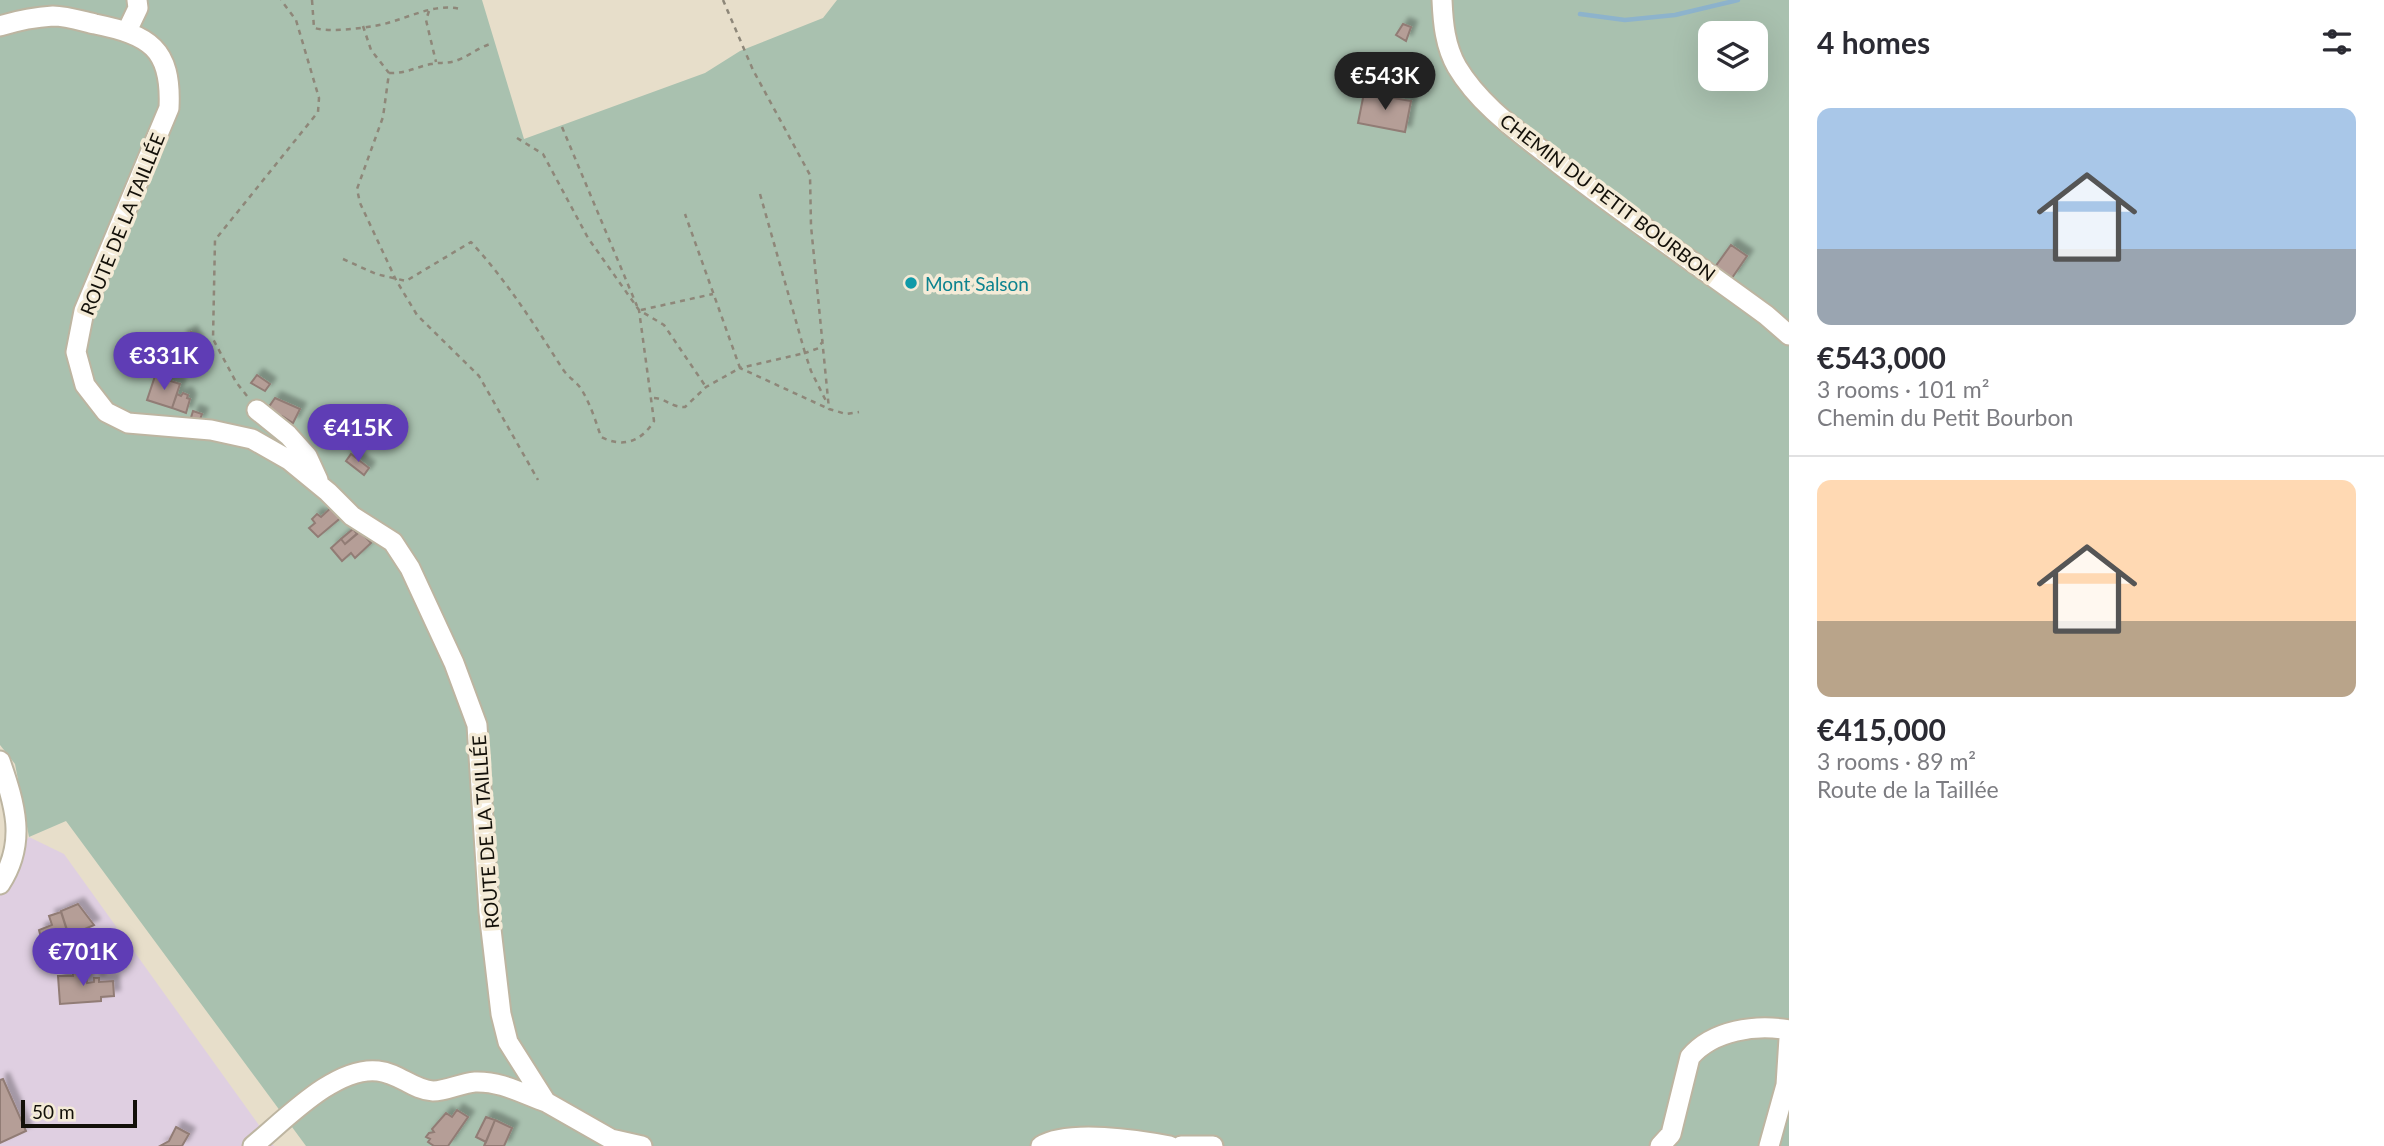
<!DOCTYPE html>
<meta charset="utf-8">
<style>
body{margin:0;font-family:Lato,sans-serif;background:#f7f7f7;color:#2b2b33;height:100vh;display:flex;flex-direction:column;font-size:26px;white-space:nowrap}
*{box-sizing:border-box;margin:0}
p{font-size:23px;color:#7c7c81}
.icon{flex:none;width:38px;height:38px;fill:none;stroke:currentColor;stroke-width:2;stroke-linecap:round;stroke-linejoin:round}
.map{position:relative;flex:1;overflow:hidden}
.drawer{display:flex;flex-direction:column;background:#fff;width:595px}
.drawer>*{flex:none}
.fabs{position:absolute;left:1698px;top:21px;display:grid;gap:14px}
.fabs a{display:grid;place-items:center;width:70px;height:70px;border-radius:14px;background:#fff;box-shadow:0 7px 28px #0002;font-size:35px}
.scale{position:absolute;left:21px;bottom:18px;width:116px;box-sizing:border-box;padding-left:7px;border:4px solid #131009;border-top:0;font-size:19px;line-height:24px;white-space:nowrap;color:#131009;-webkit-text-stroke:5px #f4ebd7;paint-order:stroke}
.price{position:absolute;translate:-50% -60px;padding:0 16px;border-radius:24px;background:#5f3db5;color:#fff;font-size:23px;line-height:46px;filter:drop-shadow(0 2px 4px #0008)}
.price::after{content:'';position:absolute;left:50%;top:42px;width:21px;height:16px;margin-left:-10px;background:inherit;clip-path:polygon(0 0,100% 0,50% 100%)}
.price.active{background:#222;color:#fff}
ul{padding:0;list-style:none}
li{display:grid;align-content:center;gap:14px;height:371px;padding:0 28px}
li+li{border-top:2px solid #e1e1e2}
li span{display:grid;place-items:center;height:217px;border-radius:14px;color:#555}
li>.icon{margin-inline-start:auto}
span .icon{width:126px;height:126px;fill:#fffc;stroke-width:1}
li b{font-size:30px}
h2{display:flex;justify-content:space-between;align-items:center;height:84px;padding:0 28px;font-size:30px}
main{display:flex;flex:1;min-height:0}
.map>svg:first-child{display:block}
.industrial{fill:#dfcfe1}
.green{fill:#a9c1af;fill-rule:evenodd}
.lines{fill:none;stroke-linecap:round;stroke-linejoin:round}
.stream{stroke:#8db3cc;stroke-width:4.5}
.building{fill:#b59e97;stroke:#917c75;stroke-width:2;filter:url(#shadow)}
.minor-casing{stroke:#bdb5a1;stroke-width:23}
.path{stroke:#8e8779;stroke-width:2.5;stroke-dasharray:5 5;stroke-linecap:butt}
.minor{stroke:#fff;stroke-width:19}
.culture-dot{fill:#0f9aa8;stroke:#f4ebd7;stroke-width:2.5}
.labels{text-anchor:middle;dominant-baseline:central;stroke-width:7;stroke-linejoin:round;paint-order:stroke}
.street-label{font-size:19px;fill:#131009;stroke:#f4ebd7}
.culture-label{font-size:19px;fill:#0d838f;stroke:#f4ebd7;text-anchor:start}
</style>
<main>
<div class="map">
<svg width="1789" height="1146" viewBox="0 0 1789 1146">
<defs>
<filter id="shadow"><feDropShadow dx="6" dy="-6" stdDeviation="2" flood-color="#0004"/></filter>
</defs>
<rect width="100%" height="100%" fill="#e7deca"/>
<!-- industrial -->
<path class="industrial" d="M 29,837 L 64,854 L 274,1146 L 0,1146 L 0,870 Z"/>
<!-- green -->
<path class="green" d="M 0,0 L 482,0 L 524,139 L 705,73 L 740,51 L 823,18 L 837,0 L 1789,0 L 1789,1146 L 306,1146 L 66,821 L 29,837 L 15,764 L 0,745 ZM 1710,33 L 1755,33 L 1755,79 L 1710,79 Z"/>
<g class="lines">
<!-- stream -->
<path class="stream" d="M 1580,14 L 1625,20 L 1675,15 L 1738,0"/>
</g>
<!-- building -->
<path class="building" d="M 1403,24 L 1411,27 L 1406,41 L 1396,35 Z
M 1364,93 L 1411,101 L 1405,132 L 1358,123 Z
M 1731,245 L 1747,256 L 1732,278 L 1715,267 Z
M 191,332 L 197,342 L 187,347 L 181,337 Z
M 154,350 L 158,357 L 149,362 L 145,355 Z
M 257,375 L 270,384 L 265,391 L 251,383 Z
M 155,376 L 180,384 L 172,408 L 147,400 Z
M 183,393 L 188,395 L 187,398 L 190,399 L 186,413 L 172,408 L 177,394 L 181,396 Z
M 275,398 L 300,409 L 293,423 L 282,416 L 279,419 L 266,411 Z
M 193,411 L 202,414 L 199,422 L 190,421 Z
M 351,454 L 369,468 L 364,475 L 346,461 Z
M 335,504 L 344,515 L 318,537 L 309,528 L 315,523 L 312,519 L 317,514 L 321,517 Z
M 353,529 L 357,534 L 345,544 L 341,539 Z
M 360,531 L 371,543 L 355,558 L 351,553 L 342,561 L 331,548 L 341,539 L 345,544 Z
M 78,904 L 94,925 L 69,936 L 61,911 Z
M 61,912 L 68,934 L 42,941 L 39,930 L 52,925 L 49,916 Z
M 86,967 L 87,983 L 94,982 L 94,978 L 99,978 L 99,982 L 113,981 L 114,996 L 101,997 L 101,1001 L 60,1004 L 58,976 L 73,976 L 72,968 Z
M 3,1079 L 26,1131 L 0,1143 L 0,1080 Z
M 457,1110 L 468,1117 L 448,1146 L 434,1146 L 428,1142 L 430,1139 L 426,1137 L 429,1133 L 434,1132 L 432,1129 L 446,1113 L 452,1117 Z
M 486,1117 L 495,1120 L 486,1142 L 476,1137 Z
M 495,1120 L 512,1128 L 504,1146 L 484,1146 Z
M 176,1127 L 189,1134 L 182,1146 L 160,1146 L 169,1141 Z"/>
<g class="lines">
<defs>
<path id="minor" d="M 1442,0 C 1443,23 1445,46 1457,67 C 1479,104 1516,130 1549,156 C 1619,212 1694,262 1766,315 L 1789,335
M 0,26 C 16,21 36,17 53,16 C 66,16 82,21 95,24 C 149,35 172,48 169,108 L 84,311 L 76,352 L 85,385 L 106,412 L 128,423 L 211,430 L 252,439 L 289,460 L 328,492 L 352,516 L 393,542 L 410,568 L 454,663 L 477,725 L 489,912 L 501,1014 L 508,1042 L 546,1102 L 611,1139 L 642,1146
M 127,31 L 138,8 L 137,0
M 257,410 L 288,435 L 307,456 L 318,480
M 0,761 C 15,804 27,843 0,884
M 253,1146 C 285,1120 335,1066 378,1071 C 399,1073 413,1090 433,1091 C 447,1091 461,1083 475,1082 C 501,1081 523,1094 546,1102
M 1041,1146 C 1068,1129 1139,1140 1170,1146
M 1181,1146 L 1213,1146
M 1660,1146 L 1671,1134 L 1690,1057 C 1713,1030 1756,1024 1789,1030
M 1769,1146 L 1786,1085 L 1789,1038"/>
</defs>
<!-- minor casing -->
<use href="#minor" class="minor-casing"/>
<!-- path -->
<path class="path" d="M 312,0 L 314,28 C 332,32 355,29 374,26 C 402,22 432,2 460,9
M 723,0 L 753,70 L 810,175 L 811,226 L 829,409 L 846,414 L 859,412
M 429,11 L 426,20 L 436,62
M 363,26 L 371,50 L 389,73 L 383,117 L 357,189 L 360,203 L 396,280 L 417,315 L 479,376 L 538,480
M 389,73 C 405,74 416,67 431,64 C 440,62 449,64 458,60 C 471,55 477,48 493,43
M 562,127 L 637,306
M 517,138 L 543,154 L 588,238 L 639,310 L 664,325 L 706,387
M 760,194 L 805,353 L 740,368 L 829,409
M 343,259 L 376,274 L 406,281 L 471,242 C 507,281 534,324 562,368 C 568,378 578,382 583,392 C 591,406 596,422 601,437 C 623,448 641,442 654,421 L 639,310
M 641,310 L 713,294
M 823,340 L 819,348 L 805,353 L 811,371 L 827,403
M 247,396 L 236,382 L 213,339 L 215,240 L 318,112 L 319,98 L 296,20 L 281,0
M 654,398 C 667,399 670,407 685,407 L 706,387 L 740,368 L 685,214"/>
<!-- minor -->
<use href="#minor" class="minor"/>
</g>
<!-- markers -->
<circle class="culture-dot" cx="911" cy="283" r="7"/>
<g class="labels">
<!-- street labels -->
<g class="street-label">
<text transform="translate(1608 197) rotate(37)">CHEMIN DU PETIT BOURBON</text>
<text transform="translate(122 224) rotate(-68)">ROUTE DE LA TAILLÉE</text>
<text transform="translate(485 832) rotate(-94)">ROUTE DE LA TAILLÉE</text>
</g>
<!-- culture labels -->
<g class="culture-label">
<text x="925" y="283">Mont Salson</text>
</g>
</g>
</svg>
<div class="fabs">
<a><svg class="icon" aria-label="layers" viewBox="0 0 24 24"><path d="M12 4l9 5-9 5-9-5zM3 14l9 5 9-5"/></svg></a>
</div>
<div class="scale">50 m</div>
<b class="price active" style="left:1385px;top:112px">€543K</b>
<b class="price" style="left:164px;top:392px">€331K</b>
<b class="price" style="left:358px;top:464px">€415K</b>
<b class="price" style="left:83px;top:988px">€701K</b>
</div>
<section class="drawer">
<h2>4 homes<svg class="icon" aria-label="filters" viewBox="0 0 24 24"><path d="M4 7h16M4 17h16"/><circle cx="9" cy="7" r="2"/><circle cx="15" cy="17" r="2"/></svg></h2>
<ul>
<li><span style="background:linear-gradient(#a9c7e8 65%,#9aa5b1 0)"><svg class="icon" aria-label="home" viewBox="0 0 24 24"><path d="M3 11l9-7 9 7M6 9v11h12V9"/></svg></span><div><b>€543,000</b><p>3 rooms · 101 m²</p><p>Chemin du Petit Bourbon</p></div></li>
<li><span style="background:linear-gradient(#ffd9b3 65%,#b9a48a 0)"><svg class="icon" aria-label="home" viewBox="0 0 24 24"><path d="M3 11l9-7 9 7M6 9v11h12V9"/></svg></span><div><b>€415,000</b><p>3 rooms · 89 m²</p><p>Route de la Taillée</p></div></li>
</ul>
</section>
</main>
